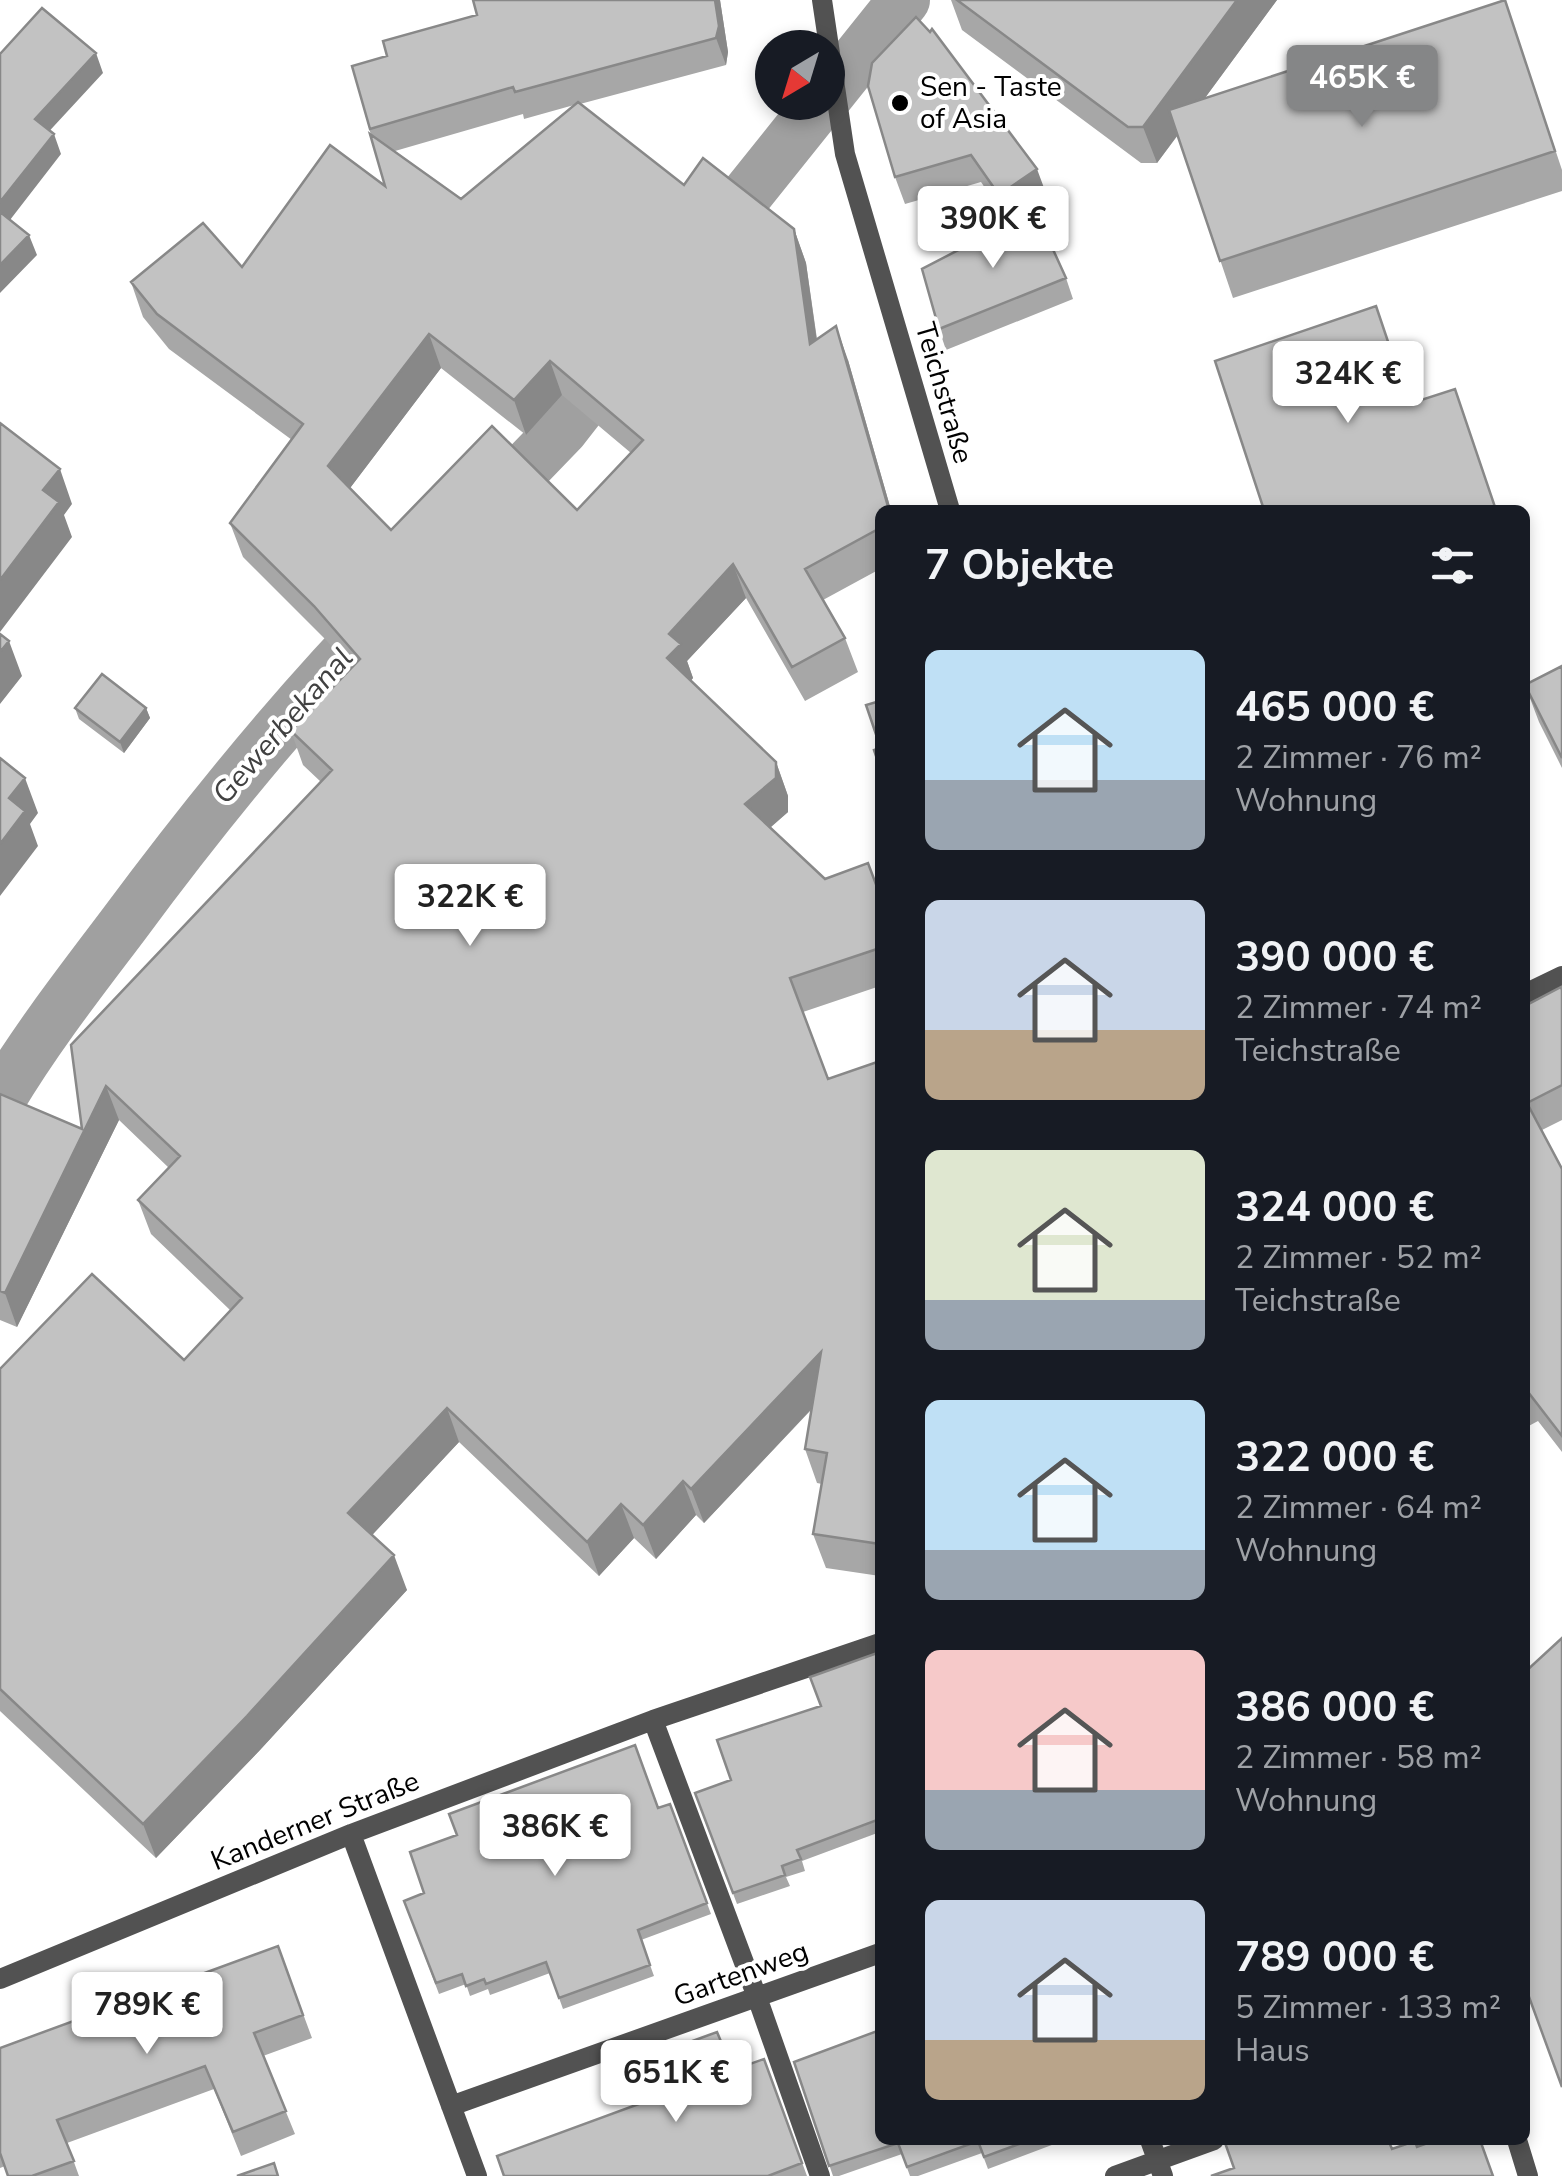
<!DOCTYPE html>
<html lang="de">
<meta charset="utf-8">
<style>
body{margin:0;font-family:"Nunito Sans",sans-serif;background:#20242c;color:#f1f3f6;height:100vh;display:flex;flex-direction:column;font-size:38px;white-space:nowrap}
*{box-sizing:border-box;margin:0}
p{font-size:32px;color:#9ea1a6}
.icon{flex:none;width:55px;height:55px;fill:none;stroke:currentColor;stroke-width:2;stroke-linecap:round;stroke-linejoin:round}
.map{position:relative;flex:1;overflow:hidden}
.sheet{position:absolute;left:875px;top:505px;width:655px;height:1640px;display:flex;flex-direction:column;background:#171b24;border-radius:15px;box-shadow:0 5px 15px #0003}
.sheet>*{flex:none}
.needle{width:65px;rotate:218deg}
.fabs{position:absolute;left:755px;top:30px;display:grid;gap:20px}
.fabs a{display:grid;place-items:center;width:90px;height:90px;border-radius:50%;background:#171b24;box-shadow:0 5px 15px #0003;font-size:50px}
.price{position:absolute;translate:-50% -85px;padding:0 22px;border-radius:10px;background:#fff;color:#222;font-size:32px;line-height:65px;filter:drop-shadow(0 2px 5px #0008)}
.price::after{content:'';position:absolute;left:50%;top:60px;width:30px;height:22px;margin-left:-15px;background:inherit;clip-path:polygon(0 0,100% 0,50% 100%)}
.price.selected{background:#858687;color:#fff}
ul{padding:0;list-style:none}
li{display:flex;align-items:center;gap:30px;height:250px;padding:0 50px}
li span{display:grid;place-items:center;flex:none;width:280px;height:200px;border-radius:15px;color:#555}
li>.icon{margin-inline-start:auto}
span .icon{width:120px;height:120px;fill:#fffc;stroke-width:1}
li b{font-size:42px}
h2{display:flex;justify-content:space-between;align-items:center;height:120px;padding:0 50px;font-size:42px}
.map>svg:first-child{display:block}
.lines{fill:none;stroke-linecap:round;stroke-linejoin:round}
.canal{stroke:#a0a0a0;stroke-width:52}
.minor{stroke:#525252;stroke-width:20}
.tertiary{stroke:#525252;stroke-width:20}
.wall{fill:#a7a7a7;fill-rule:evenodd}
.shaded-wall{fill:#888}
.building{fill:#c2c2c2;stroke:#888;stroke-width:2.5;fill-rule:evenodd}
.poi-dot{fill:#000;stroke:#fff;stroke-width:4}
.labels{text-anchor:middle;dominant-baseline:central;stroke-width:8;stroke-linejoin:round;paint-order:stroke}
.poi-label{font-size:28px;fill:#000;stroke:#fff;text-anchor:start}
.street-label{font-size:28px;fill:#000;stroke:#fff}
.water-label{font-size:30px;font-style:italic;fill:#414141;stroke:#fff}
</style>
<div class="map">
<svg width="1562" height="2176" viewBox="0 0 1562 2176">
<rect width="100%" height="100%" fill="#fff"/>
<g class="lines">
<!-- canal -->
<path class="canal" d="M 828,95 L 904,0
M 741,202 L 821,102
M 479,516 L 562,430 L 622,353
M 0,1099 C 37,1037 81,981 124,924 C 207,812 292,707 390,607"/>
<!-- minor -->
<path class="minor" d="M 1525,994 L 1562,976
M 653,1720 L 757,1997 L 820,2176
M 351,1834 L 477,2176
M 0,1979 L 351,1834 L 653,1720 L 880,1643
M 451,2106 L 880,1953
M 1150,2140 L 1163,2176
M 1115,2176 L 1214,2140"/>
<!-- tertiary -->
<path class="tertiary" d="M 822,0 L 845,154 L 950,510
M 1517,2140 L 1528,2176"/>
</g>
<!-- wall -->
<path class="wall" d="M 473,0 L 720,0 L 728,52 L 726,65 L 580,104 L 684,185 L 794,229 L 806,263 L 817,339 L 848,360 L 891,510 L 880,510 L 880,569 L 823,600 L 845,638 L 858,672 L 805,701 L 746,598 L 687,661 L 693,678 L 691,681 L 776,762 L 788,796 L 788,812 L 770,828 L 825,879 L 880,895 L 880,986 L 803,1012 L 828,1079 L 880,1061 L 880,1576 L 826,1568 L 813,1534 L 822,1484 L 817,1483 L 805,1449 L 811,1410 L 704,1523 L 696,1515 L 656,1559 L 634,1538 L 599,1576 L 459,1442 L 372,1535 L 407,1590 L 260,1750 L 156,1858 L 0,1711 L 0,1369 L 184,1360 L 230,1310 L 151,1234 L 138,1200 L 169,1168 L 119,1120 L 17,1327 L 0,1320 L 0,1094 L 82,1129 L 71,1045 L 321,782 L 303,765 L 291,731 L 351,668 L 326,640 L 243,557 L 230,523 L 292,440 L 169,349 L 143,317 L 131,282 L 242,267 L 385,186 L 352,66 L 387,56 L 477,15 ZM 574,105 L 461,199 L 395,151 L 523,114 L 524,119 ZM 441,368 L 526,435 L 562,395 L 631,453 L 577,510 L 391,530 L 350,488 Z
M 951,0 L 1277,0 L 1205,98 L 1518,38 L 1562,170 L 1562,191 L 1233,298 L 1178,135 L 1157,163 L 1141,163 L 962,30 Z
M 868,86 L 1047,196 L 1008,222 L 981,182 L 905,204 L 895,177 Z
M 1066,278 L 1073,299 L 946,350 L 939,329 Z
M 1525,625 L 1530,639 L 1525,640 Z
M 1562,666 L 1562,768 L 1539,722 L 1525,685 Z
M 75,708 L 146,708 L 150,718 L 124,753 L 79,719 Z
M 1562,990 L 1562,1120 L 1542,1130 L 1562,1169 L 1562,1452 L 1538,1421 L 1525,1428 L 1525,1006 Z
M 880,1652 L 880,1832 L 802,1861 L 805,1871 L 786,1877 L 790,1886 L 737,1904 L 695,1793 L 731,1780 L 821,1706 Z
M 670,1804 L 711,1914 L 641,1940 L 654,1976 L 563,2009 L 550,1973 L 490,1995 L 488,1989 L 470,1996 L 466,1984 L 439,1994 L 404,1901 Z
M 278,1946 L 312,2038 L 263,2056 L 295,2134 L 241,2156 L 214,2089 L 67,2143 L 79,2176 L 8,2176 L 5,2166 L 0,2168 L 0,2048 Z
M 764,2059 L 807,2176 L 504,2176 L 733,2070 Z
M 794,2062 L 880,2140 L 1065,2140 L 988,2169 L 982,2153 L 918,2176 L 910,2176 L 902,2154 L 839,2176 L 833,2176 Z"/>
<!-- shaded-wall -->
<path class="shaded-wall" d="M 715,0 L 720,0 L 728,52 L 726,65 L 716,38 Z
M 1237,0 L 1277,0 L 1157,163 L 1143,127 Z
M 96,53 L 103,73 L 42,139 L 35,119 Z
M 54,134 L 61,154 L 3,229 L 0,221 L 0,202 Z
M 1037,169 L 1047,196 L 1008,222 L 999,195 Z
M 794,229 L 806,263 L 822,378 L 810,344 Z
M 29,235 L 37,255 L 0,293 L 0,265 Z
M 836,326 L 848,360 L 891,510 L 889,510 Z
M 429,334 L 441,368 L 341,500 L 328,466 Z
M 550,361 L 562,395 L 526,435 L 514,400 Z
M 60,469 L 72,504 L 64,515 L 72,537 L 0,632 L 0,580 L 43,490 Z
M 733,564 L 746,598 L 687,661 L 693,678 L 680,692 L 667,658 L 669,634 Z
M 9,641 L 22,676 L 0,704 L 0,652 Z
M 146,708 L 150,718 L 124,753 L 120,742 Z
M 776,762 L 788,796 L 788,812 L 758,838 L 745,804 Z
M 25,778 L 38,813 L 30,824 L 38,846 L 0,896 L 0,844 L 9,798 Z
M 106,1086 L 119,1120 L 17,1327 L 5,1293 Z
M 821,1352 L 833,1386 L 704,1523 L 691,1489 Z
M 447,1408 L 459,1442 L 361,1547 L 348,1513 Z
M 683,1481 L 696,1515 L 656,1559 L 643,1525 Z
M 621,1504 L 634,1538 L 599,1576 L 587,1542 Z
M 394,1555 L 407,1590 L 260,1750 L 156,1858 L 143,1824 Z"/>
<!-- building -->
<path class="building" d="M 473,0 L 715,0 L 719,26 L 716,38 L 515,92 L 513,87 L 370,129 L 352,66 L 387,56 L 383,41 L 477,15 Z
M 957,0 L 1237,0 L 1143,127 L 1128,127 Z
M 1505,0 L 1555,151 L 1220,261 L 1169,110 Z
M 42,8 L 96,53 L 35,119 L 54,134 L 0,202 L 0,54 Z
M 916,17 L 930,32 L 932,29 L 1037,169 L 999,195 L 971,155 L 895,177 L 868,86 L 872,63 Z
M 578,102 L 684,185 L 703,158 L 794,229 L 810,344 L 836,326 L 889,510 L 880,510 L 880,528 L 805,569 L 845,638 L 792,667 L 733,564 L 669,634 L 681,644 L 667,658 L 776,762 L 776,778 L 745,804 L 825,879 L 868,863 L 880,895 L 880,948 L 790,978 L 828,1079 L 880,1061 L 880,1544 L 813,1534 L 827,1453 L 805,1449 L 821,1352 L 691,1489 L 683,1481 L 643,1525 L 621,1504 L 587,1542 L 447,1408 L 348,1513 L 394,1555 L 247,1716 L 143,1824 L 0,1689 L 0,1369 L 92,1274 L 184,1360 L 242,1298 L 138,1200 L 180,1156 L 106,1086 L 5,1293 L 0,1291 L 0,1094 L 82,1129 L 71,1045 L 332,770 L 291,731 L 360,659 L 314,606 L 230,523 L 303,424 L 157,314 L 131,282 L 203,223 L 242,267 L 330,145 L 385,186 L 370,134 L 461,199 ZM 429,334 L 514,400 L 550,361 L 643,440 L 577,510 L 492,426 L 391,530 L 328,466 Z
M 1035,210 L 1066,278 L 939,329 L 922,269 Z
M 0,212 L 29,235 L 0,265 Z
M 1376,306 L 1409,404 L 1455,389 L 1496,510 L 1264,510 L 1215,361 Z
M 0,423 L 60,469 L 43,490 L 59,502 L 0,580 Z
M 0,634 L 9,641 L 0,652 Z
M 1562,666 L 1562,758 L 1525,685 Z
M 102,674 L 146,708 L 120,742 L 75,708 Z
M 880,701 L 880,746 L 866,705 Z
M 880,748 L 880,768 L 874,750 Z
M 0,758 L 25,778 L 9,798 L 25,811 L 0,844 Z
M 1561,987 L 1562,990 L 1562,1085 L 1527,1103 L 1562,1169 L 1562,1436 L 1528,1392 L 1525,1394 L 1525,1006 Z
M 1562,1638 L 1562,2087 L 1525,1986 L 1525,1672 Z
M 880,1652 L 880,1819 L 797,1850 L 801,1859 L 782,1866 L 785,1875 L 733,1893 L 695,1793 L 731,1780 L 717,1740 L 821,1706 L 810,1677 Z
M 635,1745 L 658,1808 L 670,1804 L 707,1903 L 638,1930 L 650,1965 L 559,1998 L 546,1962 L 486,1984 L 484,1979 L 466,1986 L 462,1974 L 436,1983 L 404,1901 L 424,1893 L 410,1852 L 457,1835 L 449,1814 Z
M 278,1946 L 303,2015 L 254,2033 L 286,2111 L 233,2132 L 205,2066 L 57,2120 L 74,2161 L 32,2176 L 8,2176 L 0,2153 L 0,2048 Z
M 880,2030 L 880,2140 L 1030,2140 L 984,2157 L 978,2141 L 907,2167 L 898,2143 L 829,2166 L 794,2062 Z
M 717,2032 L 733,2070 L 764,2059 L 802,2163 L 768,2176 L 504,2176 L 497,2156 L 647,2101 L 632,2063 Z
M 1224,2140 L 1388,2140 L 1392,2149 L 1415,2141 L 1417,2147 L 1436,2140 L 1480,2140 L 1493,2176 L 1211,2176 L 1234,2168 Z
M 274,2163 L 278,2176 L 237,2176 Z"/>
<!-- markers -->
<circle class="poi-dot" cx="900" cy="103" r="10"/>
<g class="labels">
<!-- poi labels -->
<g class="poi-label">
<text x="920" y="87">Sen - Taste<tspan x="920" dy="32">of Asia</tspan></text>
</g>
<!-- street labels -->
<g class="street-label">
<text transform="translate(944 393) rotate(74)">Teichstraße</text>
<text transform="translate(315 1821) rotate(-22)">Kanderner Straße</text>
<text transform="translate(741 1974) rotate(-20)">Gartenweg</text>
</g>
<!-- water labels -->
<g class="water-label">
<text transform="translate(283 726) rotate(-49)">Gewerbekanal</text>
</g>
</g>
</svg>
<div class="fabs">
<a><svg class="needle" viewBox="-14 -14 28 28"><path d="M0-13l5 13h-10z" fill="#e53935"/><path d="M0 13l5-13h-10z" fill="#9ea1a6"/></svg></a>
</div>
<b class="price selected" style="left:1362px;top:130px">465K €</b>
<b class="price" style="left:993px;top:271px">390K €</b>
<b class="price" style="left:1348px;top:426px">324K €</b>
<b class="price" style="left:470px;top:949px">322K €</b>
<b class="price" style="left:555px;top:1879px">386K €</b>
<b class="price" style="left:147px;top:2057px">789K €</b>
<b class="price" style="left:676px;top:2125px">651K €</b>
<section class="sheet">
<h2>7 Objekte<svg class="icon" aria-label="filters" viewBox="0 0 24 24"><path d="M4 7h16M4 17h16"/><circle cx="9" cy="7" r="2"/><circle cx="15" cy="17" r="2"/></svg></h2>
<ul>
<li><span style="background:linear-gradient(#bfe0f5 65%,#9aa5b1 0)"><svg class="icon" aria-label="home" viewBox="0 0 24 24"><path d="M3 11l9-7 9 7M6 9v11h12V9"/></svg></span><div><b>465 000 €</b><p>2 Zimmer · 76 m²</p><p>Wohnung</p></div></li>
<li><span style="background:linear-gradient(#c9d6e8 65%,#b9a48a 0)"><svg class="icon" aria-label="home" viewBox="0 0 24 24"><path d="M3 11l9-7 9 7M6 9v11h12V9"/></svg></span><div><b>390 000 €</b><p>2 Zimmer · 74 m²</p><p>Teichstraße</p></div></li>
<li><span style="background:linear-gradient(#dfe7d0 75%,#9aa5b1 0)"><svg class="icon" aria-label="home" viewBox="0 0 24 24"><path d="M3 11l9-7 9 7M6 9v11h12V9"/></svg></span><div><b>324 000 €</b><p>2 Zimmer · 52 m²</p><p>Teichstraße</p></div></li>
<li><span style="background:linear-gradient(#bfe0f5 75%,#9aa5b1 0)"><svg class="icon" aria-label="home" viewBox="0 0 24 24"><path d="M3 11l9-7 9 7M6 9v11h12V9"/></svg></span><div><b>322 000 €</b><p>2 Zimmer · 64 m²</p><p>Wohnung</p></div></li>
<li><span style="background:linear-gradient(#f6c9c9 70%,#9aa5b1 0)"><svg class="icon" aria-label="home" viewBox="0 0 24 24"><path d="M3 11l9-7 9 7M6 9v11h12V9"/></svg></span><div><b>386 000 €</b><p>2 Zimmer · 58 m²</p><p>Wohnung</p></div></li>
<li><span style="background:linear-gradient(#c9d6e8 70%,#b9a48a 0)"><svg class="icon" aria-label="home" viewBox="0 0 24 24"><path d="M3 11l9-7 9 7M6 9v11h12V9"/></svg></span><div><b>789 000 €</b><p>5 Zimmer · 133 m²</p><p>Haus</p></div></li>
</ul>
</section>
</div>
